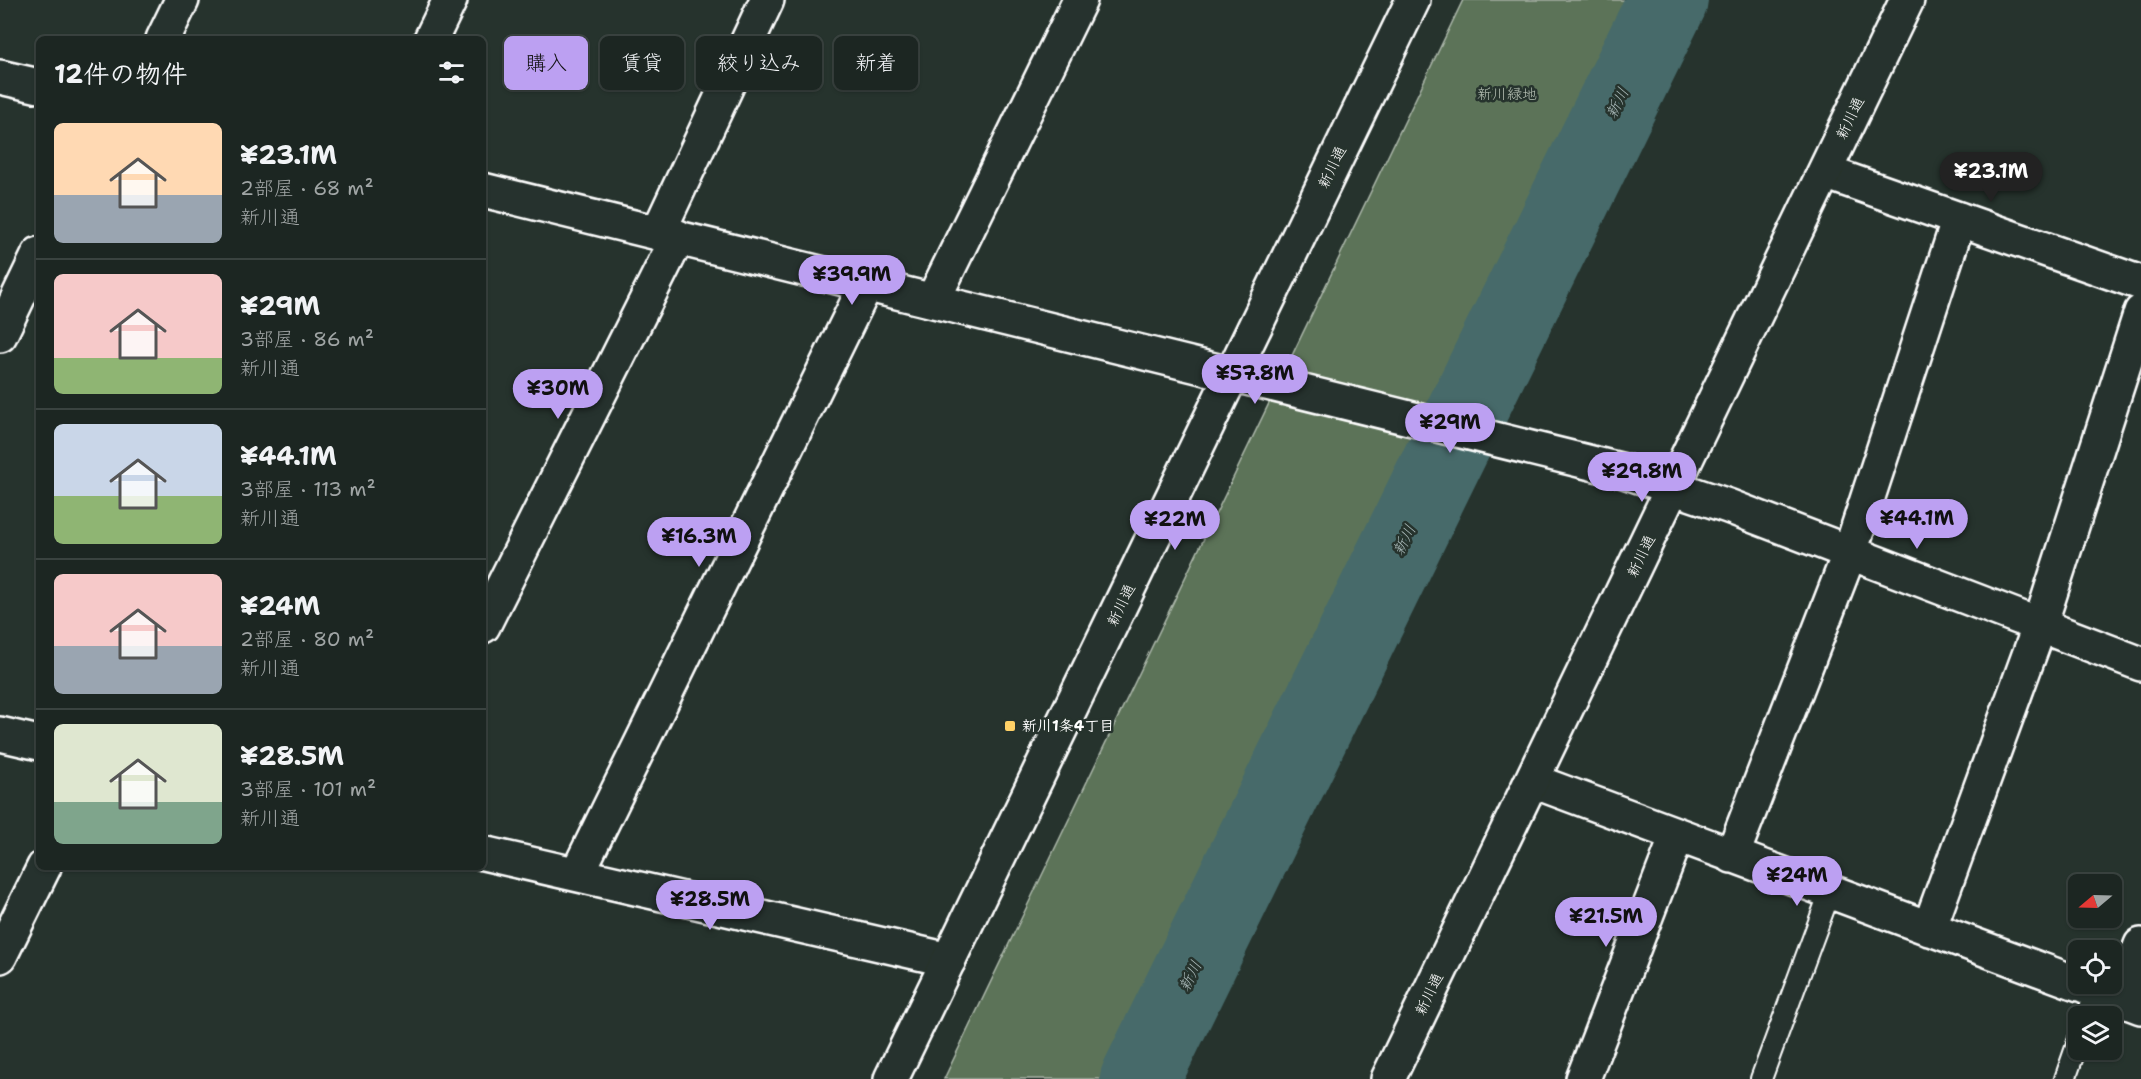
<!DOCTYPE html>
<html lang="ja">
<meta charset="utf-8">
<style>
body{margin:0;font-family:"Shantell Sans","Klee One",sans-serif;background:#29322f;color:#f1f3f6;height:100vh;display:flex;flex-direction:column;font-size:22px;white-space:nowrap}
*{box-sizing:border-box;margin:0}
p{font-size:20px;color:#a0a5a5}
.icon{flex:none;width:33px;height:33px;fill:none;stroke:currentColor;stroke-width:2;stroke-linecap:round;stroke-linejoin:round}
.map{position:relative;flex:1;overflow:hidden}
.sheet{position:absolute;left:36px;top:36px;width:450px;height:834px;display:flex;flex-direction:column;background:#1c2622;border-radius:9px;box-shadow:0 2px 4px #0004,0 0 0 2px #3a4340}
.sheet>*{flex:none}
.hud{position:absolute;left:504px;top:36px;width:570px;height:54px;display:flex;gap:12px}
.needle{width:39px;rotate:251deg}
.fabs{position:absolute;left:2068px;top:874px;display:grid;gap:12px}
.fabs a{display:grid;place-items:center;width:54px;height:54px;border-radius:9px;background:#1c2622;box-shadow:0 2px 4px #0004,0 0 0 2px #3a4340;font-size:30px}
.price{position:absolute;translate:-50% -51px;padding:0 14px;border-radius:21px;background:#bca0f2;color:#111;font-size:20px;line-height:39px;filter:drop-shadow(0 2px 3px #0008)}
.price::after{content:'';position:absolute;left:50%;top:36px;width:18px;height:14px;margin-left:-9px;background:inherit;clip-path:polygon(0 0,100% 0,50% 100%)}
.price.on{background:#222;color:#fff}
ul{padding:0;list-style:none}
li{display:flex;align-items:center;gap:18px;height:150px;padding:0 18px}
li+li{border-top:2px solid #3a4340}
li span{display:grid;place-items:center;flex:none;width:168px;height:120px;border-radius:9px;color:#555}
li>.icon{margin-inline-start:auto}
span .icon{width:72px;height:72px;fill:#fffc;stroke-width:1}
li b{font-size:26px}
h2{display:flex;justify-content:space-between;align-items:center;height:72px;padding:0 18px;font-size:26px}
.pill{padding:0 21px;border-radius:9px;background:#1c2622;box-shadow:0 2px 4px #0004,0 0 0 2px #3a4340;font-size:21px;line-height:54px}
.pill.on{background:#bca0f2;color:#111}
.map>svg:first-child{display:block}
.green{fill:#5c7358;stroke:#aeb9ac;stroke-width:1.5}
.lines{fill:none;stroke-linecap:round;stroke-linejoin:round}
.river{stroke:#466b6b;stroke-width:80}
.service-casing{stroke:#fff;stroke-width:24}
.minor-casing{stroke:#fff;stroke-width:38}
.tertiary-casing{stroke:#fff;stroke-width:38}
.service{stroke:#26332d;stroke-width:20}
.minor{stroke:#26332d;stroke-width:33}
.tertiary{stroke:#26332d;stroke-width:33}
.poi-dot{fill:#ffd166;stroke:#26332d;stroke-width:2}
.labels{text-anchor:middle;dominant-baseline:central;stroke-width:5;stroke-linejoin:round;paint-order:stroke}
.park-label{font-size:15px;fill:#b6c0b4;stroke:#26332d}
.street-label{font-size:15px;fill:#fff;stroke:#26332d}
.poi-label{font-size:15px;font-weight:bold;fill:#fff;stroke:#26332d;text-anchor:start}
.water-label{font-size:16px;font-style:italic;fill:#acbcbc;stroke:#26332d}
</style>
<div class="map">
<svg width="2141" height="1079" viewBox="0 0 2141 1079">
<rect width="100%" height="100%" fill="#26332d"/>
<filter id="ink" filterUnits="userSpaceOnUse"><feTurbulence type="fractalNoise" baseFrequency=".0167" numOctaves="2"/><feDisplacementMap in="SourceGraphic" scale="12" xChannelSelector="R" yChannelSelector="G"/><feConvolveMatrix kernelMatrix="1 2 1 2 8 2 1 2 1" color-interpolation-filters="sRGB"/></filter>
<g filter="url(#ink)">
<!-- green -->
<path class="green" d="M 1463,0 L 1642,0 L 1114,1079 L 944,1079 Z"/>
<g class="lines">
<!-- river -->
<path class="river" d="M 1140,1079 L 1668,0"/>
<defs>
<path id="service" d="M 2087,1017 L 2096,990
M 1761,1079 L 1830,892
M 2065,1079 L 2079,1039"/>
<path id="minor" d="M 163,39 L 182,0
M 431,39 L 450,0
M 0,77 L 39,86
M 1825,172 L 2141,283
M 483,190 L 1624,471 L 1728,506 L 2141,664
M 658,233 L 767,0
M 933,300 L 1080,0
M 0,335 L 39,254
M 483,626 L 678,237
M 0,734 L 39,743
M 1533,781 L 2079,984
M 483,853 L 949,960
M 1732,856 L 1850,552 L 1959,219
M 577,874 L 867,283
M 1929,929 L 2040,625 L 2141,312
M 0,956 L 44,867
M 2080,984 L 2141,1007
M 2121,999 L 2141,945
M 1583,1079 L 1677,836"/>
<path id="tertiary" d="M 891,1079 L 1413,0
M 1388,1079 L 1907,0"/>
</defs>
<!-- service casing -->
<use href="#service" class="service-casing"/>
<!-- minor casing -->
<use href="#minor" class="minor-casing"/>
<!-- tertiary casing -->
<use href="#tertiary" class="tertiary-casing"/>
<!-- service -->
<use href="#service" class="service"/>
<!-- minor -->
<use href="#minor" class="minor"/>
<!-- tertiary -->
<use href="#tertiary" class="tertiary"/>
</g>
</g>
<!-- markers -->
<rect class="poi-dot" x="1004" y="720" width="12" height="12" rx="3"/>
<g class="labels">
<!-- park labels -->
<g class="park-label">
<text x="1507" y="94">新川緑地</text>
</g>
<!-- street labels -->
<g class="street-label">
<text transform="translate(1850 118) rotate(-64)">新川通</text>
<text transform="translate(1332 167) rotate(-64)">新川通</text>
<text transform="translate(1641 556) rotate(-64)">新川通</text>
<text transform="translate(1121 605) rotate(-64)">新川通</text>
<text transform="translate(1429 994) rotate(-64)">新川通</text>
</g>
<!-- poi labels -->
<g class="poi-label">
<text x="1022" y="726">新川1条4丁目</text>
</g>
<!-- water labels -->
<g class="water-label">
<text transform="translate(1617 103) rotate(-64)">新川</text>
<text transform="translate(1404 540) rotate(-64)">新川</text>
<text transform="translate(1190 976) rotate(-64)">新川</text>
</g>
</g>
</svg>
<div class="fabs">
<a><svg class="needle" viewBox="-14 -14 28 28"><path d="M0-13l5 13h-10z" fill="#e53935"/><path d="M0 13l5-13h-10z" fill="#a0a5a5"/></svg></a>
<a><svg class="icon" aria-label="locate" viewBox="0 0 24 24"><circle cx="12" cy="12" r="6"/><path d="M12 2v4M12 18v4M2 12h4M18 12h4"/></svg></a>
<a><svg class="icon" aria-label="layers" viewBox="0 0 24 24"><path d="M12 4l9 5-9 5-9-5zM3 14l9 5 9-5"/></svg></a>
</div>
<b class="price on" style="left:1991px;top:203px">¥23.1M</b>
<b class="price" style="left:852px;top:306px">¥39.9M</b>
<b class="price" style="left:1255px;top:405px">¥57.8M</b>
<b class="price" style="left:558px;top:420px">¥30M</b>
<b class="price" style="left:1450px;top:454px">¥29M</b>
<b class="price" style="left:1642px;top:503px">¥29.8M</b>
<b class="price" style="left:1917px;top:550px">¥44.1M</b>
<b class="price" style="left:1175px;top:551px">¥22M</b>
<b class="price" style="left:699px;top:568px">¥16.3M</b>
<b class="price" style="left:1797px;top:907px">¥24M</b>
<b class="price" style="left:710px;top:931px">¥28.5M</b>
<b class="price" style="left:1606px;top:948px">¥21.5M</b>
<div class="hud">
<a class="pill on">購入</a>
<a class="pill">賃貸</a>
<a class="pill">絞り込み</a>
<a class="pill">新着</a>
</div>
<section class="sheet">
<h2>12件の物件<svg class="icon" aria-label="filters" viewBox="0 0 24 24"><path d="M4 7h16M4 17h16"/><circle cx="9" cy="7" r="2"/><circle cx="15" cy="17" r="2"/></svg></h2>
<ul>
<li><span style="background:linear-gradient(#ffd9b3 60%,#9aa5b1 0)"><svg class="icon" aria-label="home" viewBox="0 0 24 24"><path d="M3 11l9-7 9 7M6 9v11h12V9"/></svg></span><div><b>¥23.1M</b><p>2部屋 · 68 m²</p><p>新川通</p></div></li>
<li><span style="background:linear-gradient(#f6c9c9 70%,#8fb573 0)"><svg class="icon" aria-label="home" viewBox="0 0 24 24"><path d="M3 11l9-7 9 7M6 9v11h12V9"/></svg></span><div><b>¥29M</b><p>3部屋 · 86 m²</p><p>新川通</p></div></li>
<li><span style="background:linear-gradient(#c9d6e8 60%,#8fb573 0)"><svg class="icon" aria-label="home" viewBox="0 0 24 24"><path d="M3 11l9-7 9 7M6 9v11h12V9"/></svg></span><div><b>¥44.1M</b><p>3部屋 · 113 m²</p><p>新川通</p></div></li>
<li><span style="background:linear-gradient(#f6c9c9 60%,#9aa5b1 0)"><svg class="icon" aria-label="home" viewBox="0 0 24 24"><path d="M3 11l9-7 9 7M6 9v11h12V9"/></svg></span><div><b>¥24M</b><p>2部屋 · 80 m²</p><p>新川通</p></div></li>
<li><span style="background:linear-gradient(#dfe7d0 65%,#7fa58c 0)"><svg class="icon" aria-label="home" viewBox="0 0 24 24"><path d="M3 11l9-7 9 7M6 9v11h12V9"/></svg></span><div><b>¥28.5M</b><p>3部屋 · 101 m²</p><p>新川通</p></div></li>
</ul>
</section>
</div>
